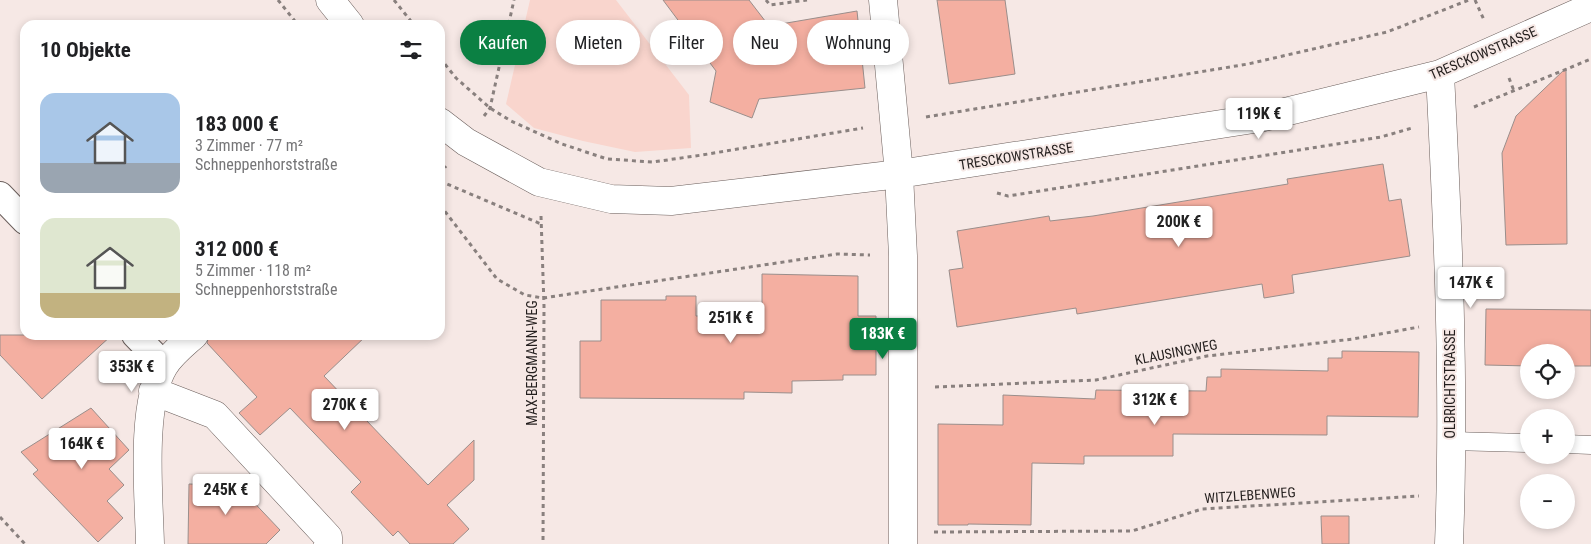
<!DOCTYPE html>
<html lang="de">
<meta charset="utf-8">
<style>
body{margin:0;font-family:"Roboto Condensed",sans-serif;background:#f2f2f2;color:#202124;height:100vh;display:flex;flex-direction:column;font-size:19px;white-space:nowrap}
*{box-sizing:border-box;margin:0}
p{font-size:16px;color:#757577}
.icon{flex:none;width:28px;height:28px;fill:none;stroke:currentColor;stroke-width:2;stroke-linecap:round;stroke-linejoin:round}
.map{position:relative;flex:1;overflow:hidden}
.drawer{position:absolute;left:20px;top:20px;width:425px;height:320px;display:flex;flex-direction:column;background:#fff;border-radius:15px;box-shadow:0 2px 8px #0003}
.drawer>*{flex:none}
.banner{position:absolute;left:460px;top:20px;width:475px;height:45px;display:flex;gap:10px}
.controls{position:absolute;left:1520px;top:344px;display:grid;gap:10px}
.controls a{display:grid;place-items:center;width:55px;height:55px;border-radius:50%;background:#fff;box-shadow:0 2px 8px #0003;font-size:25px}
.price{position:absolute;translate:-50% -42px;padding:0 11px;border-radius:5px;background:#fff;color:#222;font-size:16px;line-height:32px;filter:drop-shadow(0 1px 2px #0008)}
.price::after{content:'';position:absolute;left:50%;top:30px;width:15px;height:11px;margin-left:-8px;background:inherit;clip-path:polygon(0 0,100% 0,50% 100%)}
.price.active{background:#0b8043;color:#fff}
ul{padding:0;list-style:none}
li{display:flex;align-items:center;gap:15px;height:125px;padding:0 20px}
li span{display:grid;place-items:center;flex:none;width:140px;height:100px;border-radius:15px;color:#555}
li>.icon{margin-inline-start:auto}
span .icon{width:60px;height:60px;fill:#fffc;stroke-width:1}
li b{font-size:21px}
h2{display:flex;justify-content:space-between;align-items:center;height:60px;padding:0 20px;font-size:21px}
.tag{padding:0 18px;border-radius:22px;background:#fff;box-shadow:0 2px 8px #0003;font-size:18px;line-height:45px}
.tag.active{background:#0b8043;color:#fff}
.map>svg:first-child{display:block}
.green{fill:#f9d5cd}
.building{fill:#f4afa1;stroke:#9a8e8b}
.lines{fill:none;stroke-linecap:round;stroke-linejoin:round}
.service-casing{stroke:#6b5f5c;stroke-width:19}
.pedestrian-casing{stroke:#6b5f5c;stroke-width:28}
.minor-casing{stroke:#6b5f5c;stroke-width:29}
.path{stroke:#89807e;stroke-width:3;stroke-dasharray:4 4;stroke-linecap:butt}
.service{stroke:#fff;stroke-width:18}
.pedestrian{stroke:#fff;stroke-width:26}
.minor{stroke:#fff;stroke-width:28}
.labels{text-anchor:middle;dominant-baseline:central;stroke-width:4;stroke-linejoin:round;paint-order:stroke}
.street-label{font-size:14px;fill:#241f1e;stroke:#f6e8e5}
</style>
<div class="map">
<svg width="1591" height="544" viewBox="0 0 1591 544">
<rect width="100%" height="100%" fill="#f6e8e5"/>
<!-- green -->
<path class="green" d="M 530,0 L 616,0 L 689,95 L 691,148 L 635,152 L 583,141 L 534,128 L 506,104 Z"/>
<!-- building -->
<path class="building" d="M 663,0 L 749,0 L 769,26 L 857,11 L 865,88 L 759,99 L 752,118 L 710,102 L 716,71 Z
M 937,0 L 1005,0 L 1015,74 L 949,84 Z
M 1566,68 L 1567,244 L 1506,245 L 1502,153 L 1516,116 Z
M 1383,164 L 1389,201 L 1401,199 L 1410,256 L 1292,275 L 1294,293 L 1264,298 L 1262,284 L 1077,314 L 1076,308 L 957,327 L 949,270 L 963,268 L 957,231 L 1049,216 L 1050,221 L 1093,216 L 1288,184 L 1287,179 Z
M 762,274 L 858,276 L 858,316 L 876,316 L 876,375 L 843,375 L 843,380 L 792,381 L 792,393 L 744,392 L 744,399 L 580,398 L 580,341 L 601,341 L 601,300 L 666,300 L 666,296 L 696,296 L 696,316 L 762,315 Z
M 1486,309 L 1591,310 L 1591,366 L 1566,366 L 1566,352 L 1529,352 L 1529,366 L 1485,365 Z
M 0,335 L 112,335 L 42,399 L 0,355 Z
M 209,335 L 367,335 L 324,376 L 428,485 L 474,440 L 474,480 L 447,505 L 469,529 L 453,544 L 410,544 L 398,531 L 393,536 L 351,492 L 361,482 L 290,408 L 260,435 L 239,413 L 257,397 L 207,343 Z
M 1342,351 L 1419,352 L 1418,417 L 1327,416 L 1327,435 L 1173,434 L 1173,456 L 1084,456 L 1084,464 L 1032,463 L 1031,525 L 968,524 L 968,525 L 938,525 L 938,424 L 1003,425 L 1003,395 L 1095,399 L 1096,390 L 1206,391 L 1207,377 L 1221,377 L 1221,369 L 1328,371 L 1328,358 L 1342,358 Z
M 91,408 L 129,450 L 109,469 L 124,485 L 107,501 L 123,518 L 98,542 L 33,474 L 38,470 L 21,452 Z
M 227,474 L 280,530 L 266,544 L 188,544 L 189,484 L 217,485 Z
M 1321,516 L 1349,516 L 1349,544 L 1322,544 Z"/>
<g class="lines">
<defs>
<path id="service" d="M 1451,441 L 1529,443
M 1566,444 L 1591,445"/>
<path id="pedestrian" d="M 0,195 L 25,221
M 135,335 L 164,365"/>
<path id="minor" d="M 330,0 L 350,25
M 883,0 L 899,174 L 903,256 L 903,544
M 1440,74 C 1448,230 1455,387 1449,544
M 440,122 L 466,142 L 539,182 L 611,199 L 671,201 L 899,174 L 1260,118 L 1440,74 L 1591,7
M 153,391 L 215,415 L 328,537 L 328,544
M 150,544 C 149,497 140,405 164,366 C 171,354 184,344 194,335"/>
</defs>
<!-- service casing -->
<use href="#service" class="service-casing"/>
<!-- pedestrian casing -->
<use href="#pedestrian" class="pedestrian-casing"/>
<!-- minor casing -->
<use href="#minor" class="minor-casing"/>
<!-- path -->
<path class="path" d="M 278,0 L 298,25
M 394,0 L 414,25
M 766,0 L 770,5 L 807,0
M 1475,0 L 1484,20
M 440,58 L 456,78 L 490,108 L 511,121 L 562,144 L 607,159 L 653,162 L 702,155 L 863,128
M 1509,78 L 1514,91
M 1474,107 L 1591,59
M 484,116 L 490,108 L 514,0
M 926,117 L 1248,64 L 1387,32 L 1469,0
M 440,174 L 446,166
M 440,181 L 541,224
M 997,193 L 1008,196 L 1381,137 L 1412,128
M 440,205 L 497,279 L 525,295 L 543,298 L 837,254 L 870,255
M 541,216 L 544,306 L 543,544
M 935,387 L 1096,380 L 1207,356 L 1353,339 L 1419,327
M 0,517 L 25,544
M 934,532 L 1132,531 L 1202,509 L 1419,496"/>
<!-- service -->
<use href="#service" class="service"/>
<!-- pedestrian -->
<use href="#pedestrian" class="pedestrian"/>
<!-- minor -->
<use href="#minor" class="minor"/>
</g>
<g class="labels">
<!-- street labels -->
<g class="street-label">
<text transform="translate(1483 53) rotate(-23)">TRESCKOWSTRASSE</text>
<text transform="translate(1016 156) rotate(-9)">TRESCKOWSTRASSE</text>
<text transform="translate(1176 352) rotate(-11)">KLAUSINGWEG</text>
<text transform="translate(532 363) rotate(-90)">MAX-BERGMANN-WEG</text>
<text transform="translate(1450 384) rotate(-90)">OLBRICHTSTRASSE</text>
<text transform="translate(1250 495) rotate(-4)">WITZLEBENWEG</text>
</g>
</g>
</svg>
<div class="controls">
<a><svg class="icon" aria-label="locate" viewBox="0 0 24 24"><circle cx="12" cy="12" r="6"/><path d="M12 2v4M12 18v4M2 12h4M18 12h4"/></svg></a>
<a>+</a>
<a>−</a>
</div>
<b class="price" style="left:1259px;top:140px">119K €</b>
<b class="price" style="left:1179px;top:248px">200K €</b>
<b class="price" style="left:1471px;top:309px">147K €</b>
<b class="price" style="left:731px;top:344px">251K €</b>
<b class="price active" style="left:883px;top:360px">183K €</b>
<b class="price" style="left:132px;top:393px">353K €</b>
<b class="price" style="left:1155px;top:426px">312K €</b>
<b class="price" style="left:345px;top:431px">270K €</b>
<b class="price" style="left:82px;top:470px">164K €</b>
<b class="price" style="left:226px;top:516px">245K €</b>
<div class="banner">
<a class="tag active">Kaufen</a>
<a class="tag">Mieten</a>
<a class="tag">Filter</a>
<a class="tag">Neu</a>
<a class="tag">Wohnung</a>
</div>
<section class="drawer">
<h2>10 Objekte<svg class="icon" aria-label="filters" viewBox="0 0 24 24"><path d="M4 7h16M4 17h16"/><circle cx="9" cy="7" r="2"/><circle cx="15" cy="17" r="2"/></svg></h2>
<ul>
<li><span style="background:linear-gradient(#a9c7e8 70%,#9aa5b1 0)"><svg class="icon" aria-label="home" viewBox="0 0 24 24"><path d="M3 11l9-7 9 7M6 9v11h12V9"/></svg></span><div><b>183 000 €</b><p>3 Zimmer · 77 m²</p><p>Schneppenhorststraße</p></div></li>
<li><span style="background:linear-gradient(#dfe7d0 75%,#c2b280 0)"><svg class="icon" aria-label="home" viewBox="0 0 24 24"><path d="M3 11l9-7 9 7M6 9v11h12V9"/></svg></span><div><b>312 000 €</b><p>5 Zimmer · 118 m²</p><p>Schneppenhorststraße</p></div></li>
</ul>
</section>
</div>
